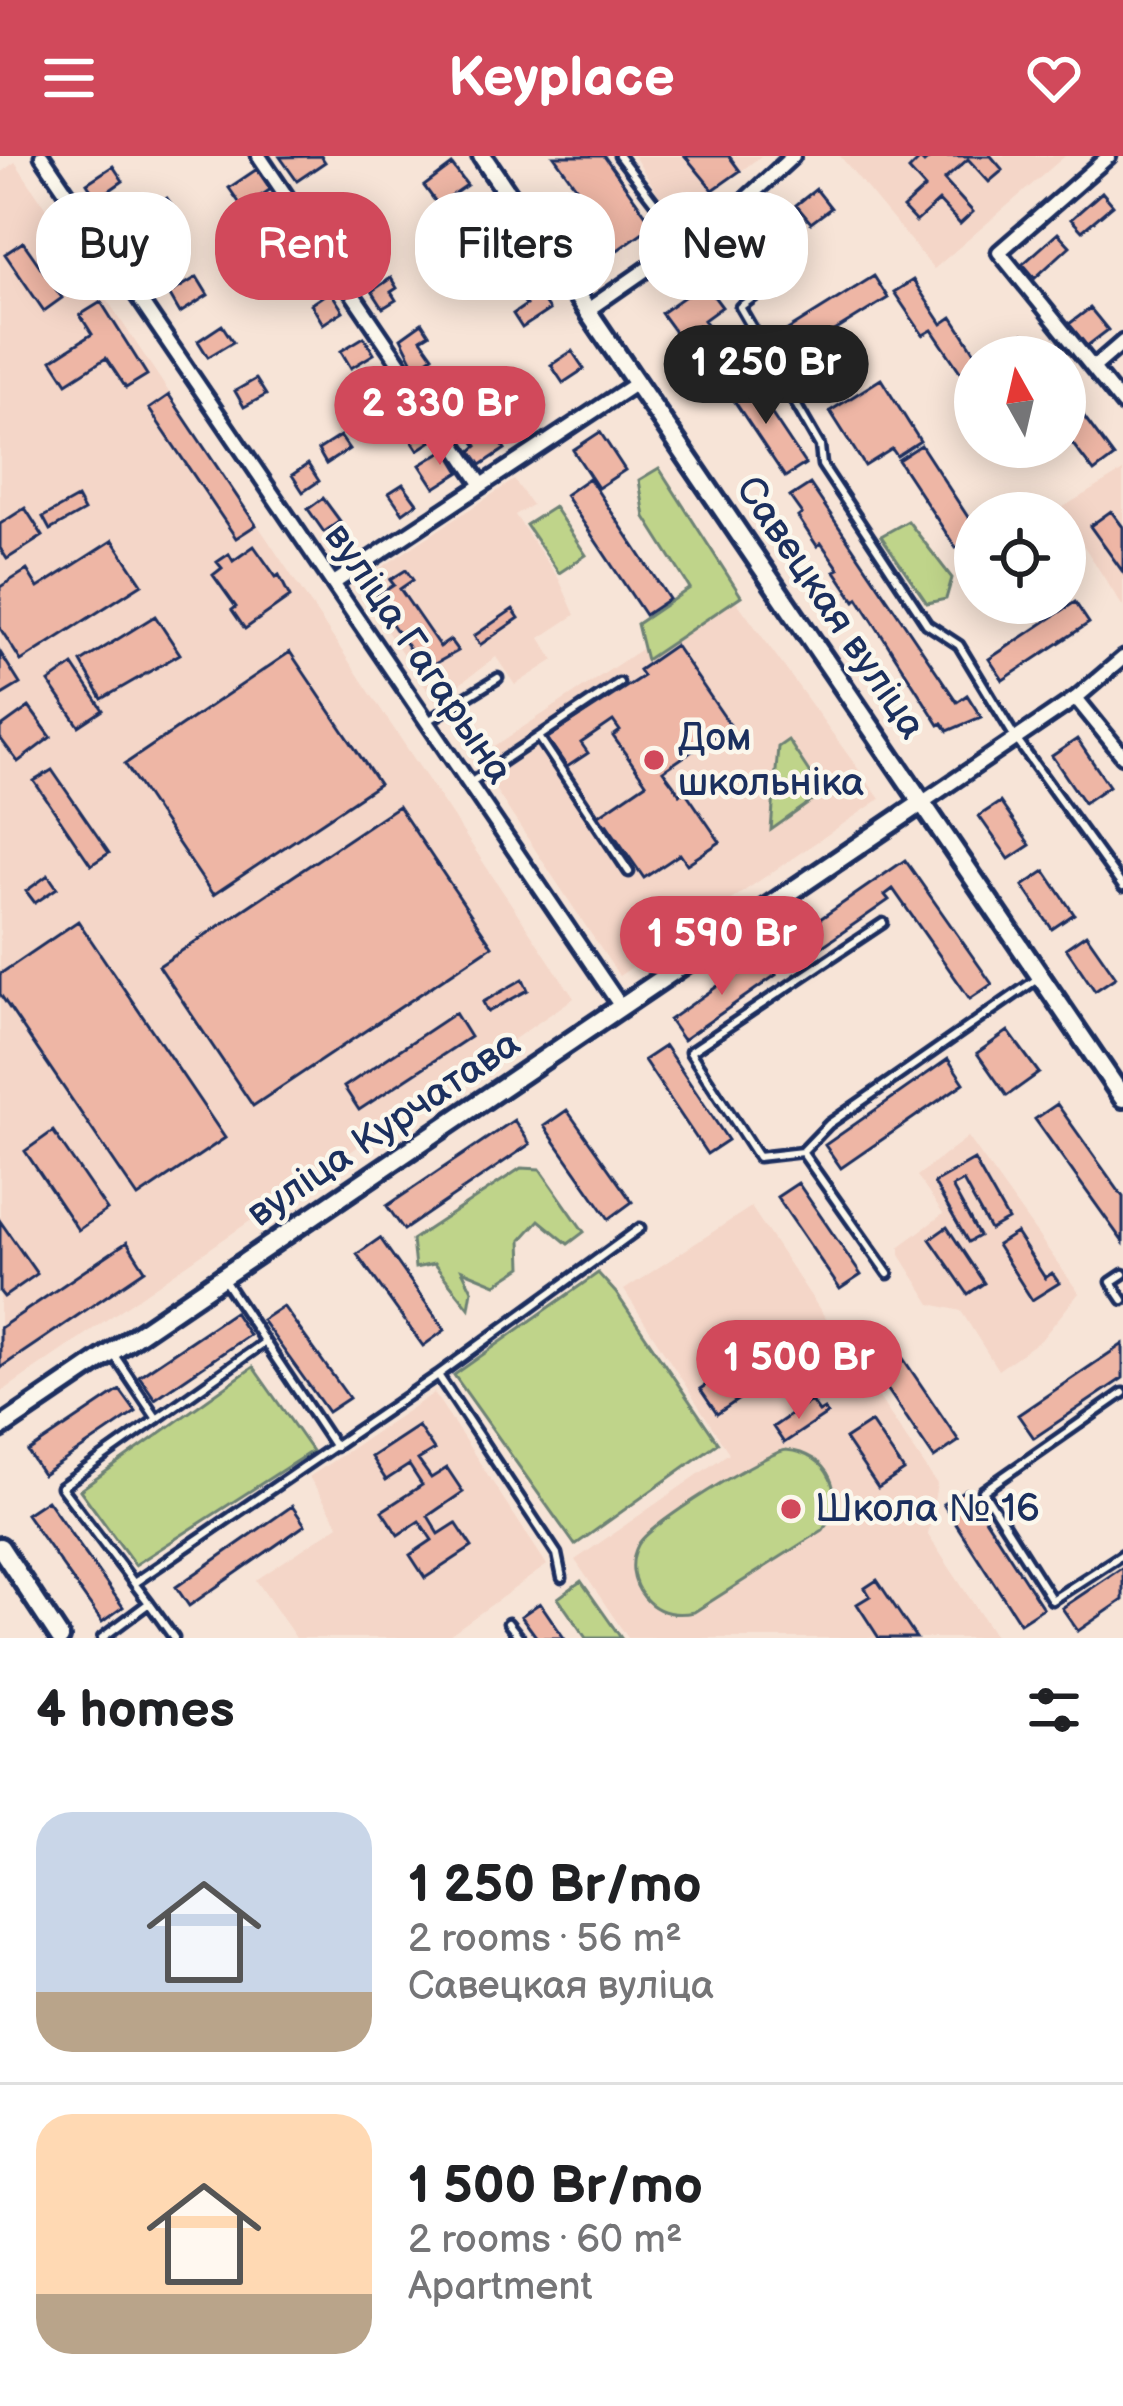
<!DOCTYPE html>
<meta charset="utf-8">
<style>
body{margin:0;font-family:"Balsamiq Sans",sans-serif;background:#f6f6f6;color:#202124;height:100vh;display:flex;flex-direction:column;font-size:45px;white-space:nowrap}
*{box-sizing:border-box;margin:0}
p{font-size:39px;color:#757577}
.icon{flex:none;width:66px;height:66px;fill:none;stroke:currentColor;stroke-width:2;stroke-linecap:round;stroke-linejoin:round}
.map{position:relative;height:1482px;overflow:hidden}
.panel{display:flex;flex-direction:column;background:#fff;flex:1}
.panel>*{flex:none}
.top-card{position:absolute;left:36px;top:36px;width:1053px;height:108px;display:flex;gap:24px}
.needle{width:78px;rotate:352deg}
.tools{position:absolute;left:954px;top:180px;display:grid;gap:24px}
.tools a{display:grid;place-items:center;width:132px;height:132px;border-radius:50%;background:#fff;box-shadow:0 6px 30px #0003;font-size:60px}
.price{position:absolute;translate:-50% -102px;padding:0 27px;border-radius:42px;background:#d1495b;color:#fff;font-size:39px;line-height:78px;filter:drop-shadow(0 3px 6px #0008)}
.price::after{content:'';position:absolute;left:50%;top:72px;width:36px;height:27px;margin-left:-18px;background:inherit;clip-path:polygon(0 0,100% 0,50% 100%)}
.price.on{background:#222;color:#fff}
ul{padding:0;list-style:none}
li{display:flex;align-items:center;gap:36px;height:300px;padding:0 36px}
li+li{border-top:3px solid #e0e0e0}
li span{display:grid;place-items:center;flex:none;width:336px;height:240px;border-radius:36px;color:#555}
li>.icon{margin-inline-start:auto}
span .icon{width:144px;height:144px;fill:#fffc;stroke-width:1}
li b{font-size:51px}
h2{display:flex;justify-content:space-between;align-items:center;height:144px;padding:0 36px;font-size:51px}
.tag{padding:0 42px;border-radius:48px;background:#fff;box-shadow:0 6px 30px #0003;font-size:42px;line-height:108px}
.tag.on{background:#d1495b;color:#fff}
header{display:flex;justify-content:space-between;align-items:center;height:156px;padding:0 36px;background:#d1495b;color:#fff;font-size:54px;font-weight:700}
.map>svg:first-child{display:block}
.built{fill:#f4d6c8}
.green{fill:#bfd48a;stroke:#6d8274;stroke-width:3}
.building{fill:#eeb6a5;stroke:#1b2f5e;stroke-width:3}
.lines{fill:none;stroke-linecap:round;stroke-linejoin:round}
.lane-casing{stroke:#1b2f5e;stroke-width:15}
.street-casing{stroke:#1b2f5e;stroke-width:21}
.secondary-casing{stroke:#1b2f5e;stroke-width:26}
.lane{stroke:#fbf7ec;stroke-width:6}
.street{stroke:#fbf7ec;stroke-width:12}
.secondary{stroke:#fbf7ec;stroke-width:16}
.poi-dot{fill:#d1495b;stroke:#fbf7ec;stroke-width:4.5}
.labels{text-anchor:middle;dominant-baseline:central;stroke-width:9;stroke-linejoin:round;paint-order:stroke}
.street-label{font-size:39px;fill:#1b2f5e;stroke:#fbf7ec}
.poi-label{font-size:39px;fill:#1b2f5e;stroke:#fbf7ec;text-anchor:start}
</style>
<header><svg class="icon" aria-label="menu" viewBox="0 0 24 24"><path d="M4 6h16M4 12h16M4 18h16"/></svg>Keyplace<svg class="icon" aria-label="heart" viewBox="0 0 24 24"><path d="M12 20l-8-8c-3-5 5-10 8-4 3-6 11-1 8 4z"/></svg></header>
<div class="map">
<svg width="1123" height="1482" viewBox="0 0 1123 1482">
<rect width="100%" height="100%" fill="#f7e4d7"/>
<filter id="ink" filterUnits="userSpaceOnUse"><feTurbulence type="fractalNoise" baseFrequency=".00833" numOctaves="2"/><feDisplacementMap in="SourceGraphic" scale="24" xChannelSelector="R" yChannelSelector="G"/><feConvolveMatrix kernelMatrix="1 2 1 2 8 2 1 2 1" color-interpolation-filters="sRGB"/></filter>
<g filter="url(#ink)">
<!-- built -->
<path class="built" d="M 634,0 L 761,0 L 675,65 Z
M 840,0 L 1065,0 L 934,113 Z
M 15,6 L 574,842 L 0,1237 L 0,17 Z
M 1123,315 L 1123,451 L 1060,353 Z
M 514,324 L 532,349 L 515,359 L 559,423 L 575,459 L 540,482 L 554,504 L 515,529 L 496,501 L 436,546 L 355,429 Z
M 729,435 L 880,643 L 619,820 L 475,603 Z
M 968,981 L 1079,1137 L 1041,1184 L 998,1214 L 961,1155 L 931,1148 L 900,1099 L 900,1090 L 943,1058 L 917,1020 Z
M 751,1051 L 937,1328 L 928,1379 L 996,1482 L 628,1482 L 575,1404 L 729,1297 L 624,1134 Z
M 434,1237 L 547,1409 L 445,1482 L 296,1482 L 256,1424 L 339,1369 L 309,1321 Z"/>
<!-- green -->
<path class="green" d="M 659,312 L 741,440 L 646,504 L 637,468 L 690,432 L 645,361 L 639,324 Z
M 554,351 L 586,399 L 559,417 L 526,369 Z
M 908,365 L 952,422 L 946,443 L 927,447 L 881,380 Z
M 788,584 L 823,637 L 771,674 L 778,591 Z
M 521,1012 L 540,1013 L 584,1076 L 568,1088 L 539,1064 L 521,1084 L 522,1111 L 496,1128 L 462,1114 L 472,1134 L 469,1152 L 434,1108 L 415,1112 L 412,1084 Z
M 598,1117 L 616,1137 L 718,1287 L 575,1389 L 454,1219 Z
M 253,1211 L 312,1295 L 135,1409 L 80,1334 Z
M 786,1294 C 829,1298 848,1338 823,1374 L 694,1456 C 675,1460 657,1457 644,1441 C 632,1427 629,1406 638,1389 C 649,1368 762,1299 786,1294 Z
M 581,1425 L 621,1482 L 586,1482 L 558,1442 Z"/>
<!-- building -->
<path class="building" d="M 321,0 L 325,6 L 297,25 L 280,1 Z
M 554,0 L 604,0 L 653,69 L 605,103 L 573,58 L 588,48 Z
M 685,0 L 729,0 L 740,15 L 713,34 Z
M 932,0 L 991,0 L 1003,14 L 989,26 L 968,3 L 944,24 L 973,56 L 960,68 L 939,45 L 916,66 L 903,52 L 925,32 L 909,14 L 920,3 L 924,7 Z
M 452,9 L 467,29 L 438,49 L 424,30 Z
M 113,10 L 123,25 L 97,43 L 87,27 Z
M 257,13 L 271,33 L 243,52 L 229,32 Z
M 816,33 L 831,52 L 811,67 L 796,49 Z
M 1102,36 L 1113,49 L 1082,75 L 1071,63 Z
M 167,42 L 183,65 L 157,82 L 142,59 Z
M 350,53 L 360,68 L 340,87 L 323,64 L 336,55 L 340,60 Z
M 281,57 L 293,76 L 265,94 L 253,75 Z
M 495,71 L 508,90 L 492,100 L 479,82 Z
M 740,77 L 760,105 L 713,139 L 722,151 L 704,164 L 721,187 L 696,205 L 661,157 L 704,127 L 697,117 L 703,112 L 699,107 Z
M 1058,77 L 1070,90 L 1035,122 L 1023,108 Z
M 23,86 L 62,142 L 44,155 L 5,98 Z
M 468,88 L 478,103 L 462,114 L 468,122 L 457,129 L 442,106 Z
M 516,110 L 525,124 L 498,140 L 490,126 Z
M 874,120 L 888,142 L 799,197 L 786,175 Z
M 197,121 L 208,139 L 180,157 L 169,138 Z
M 391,122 L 397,132 L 391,136 L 396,144 L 383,152 L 372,135 Z
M 913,124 L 942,168 L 952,161 L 978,201 L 961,217 L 932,174 L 923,179 L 894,136 Z
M 330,135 L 343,155 L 323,168 L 311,148 Z
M 536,135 L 549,154 L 522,172 L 513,158 L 526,149 L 523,144 Z
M 101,146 L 147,219 L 126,232 L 106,202 L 67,227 L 52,204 L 92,178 L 80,159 Z
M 1090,152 L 1108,174 L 1087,190 L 1069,168 Z
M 422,167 L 429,178 L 421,183 L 433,200 L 416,212 L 401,182 Z
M 222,169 L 233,186 L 208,201 L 198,185 Z
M 1023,178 L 1040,201 L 1008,201 L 1002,193 Z
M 364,181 L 374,198 L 351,212 L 341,195 Z
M 572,195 L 584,213 L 563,227 L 551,209 Z
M 747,221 L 805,308 L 785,321 L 727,234 Z
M 256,223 L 266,239 L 244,251 L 235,235 Z
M 881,223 L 920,285 L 897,300 L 892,293 L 865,310 L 830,255 Z
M 392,225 L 405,244 L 389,255 L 376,235 Z
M 1065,235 L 1114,301 L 1094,316 L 1065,278 Z
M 169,239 L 256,369 L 236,382 L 149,253 Z
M 425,261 L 438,281 L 418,294 L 405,274 Z
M 482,270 L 490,282 L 495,278 L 505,293 L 481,309 L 471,295 L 477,290 L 469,279 Z
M 600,276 L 625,314 L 598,332 L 573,294 Z
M 340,280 L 349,293 L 326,308 L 318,294 Z
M 921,289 L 975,372 L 975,379 L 956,392 L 898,304 Z
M 446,293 L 460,316 L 435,332 L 420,309 Z
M 308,308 L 319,325 L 303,336 L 292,319 Z
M 589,322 L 669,443 L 645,459 L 565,339 Z
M 403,328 L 417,347 L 403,357 L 389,337 Z
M 810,328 L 957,546 L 967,539 L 981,561 L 948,575 L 942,567 L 939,569 L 858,442 L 855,445 L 835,415 L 839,413 L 821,387 L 817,390 L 798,361 L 802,358 L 790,341 Z
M 77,342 L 84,355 L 50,374 L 43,361 Z
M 323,342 L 340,365 L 324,376 L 308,353 Z
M 25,352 L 43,380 L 7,403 L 0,392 L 0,368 Z
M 1111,355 L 1123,371 L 1123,416 L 1090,370 Z
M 113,384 L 142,428 L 21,505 L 0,472 L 0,431 L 27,414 L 38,432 Z
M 254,390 L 276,421 L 279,419 L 290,441 L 245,473 L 232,454 L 236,451 L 213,419 L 222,412 L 217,406 L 229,398 L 233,405 Z
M 406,414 L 413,424 L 400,433 L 440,491 L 450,484 L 458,495 L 424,514 L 374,442 L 394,429 L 390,424 Z
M 1075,446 L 1089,467 L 1003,524 L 989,503 Z
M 513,453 L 519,462 L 480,489 L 474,480 Z
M 155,460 L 180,498 L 102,543 L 81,506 Z
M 675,489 L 730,569 L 663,615 L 680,638 L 685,635 L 720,686 L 687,708 L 680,698 L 644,722 L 607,669 L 603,672 L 596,661 L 646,627 L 613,580 L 620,575 L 613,565 L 581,587 L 588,597 L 567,611 L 547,582 L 643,520 L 639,514 Z
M 0,496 L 20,528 L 0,540 Z
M 290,496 L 379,628 L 213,739 L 125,608 Z
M 73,509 L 103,554 L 79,570 L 49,526 Z
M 29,551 L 51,581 L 18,606 L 0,582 L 0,572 Z
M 1077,583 L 1109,630 L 1084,647 L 1052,600 Z
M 52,614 L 109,697 L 91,709 L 34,625 Z
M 1000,646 L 1030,689 L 1009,703 L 979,660 Z
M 398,650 L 492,790 L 253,950 L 159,810 Z
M 905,704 L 992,828 L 970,843 L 893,733 L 885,739 L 889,744 L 797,808 L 784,788 Z
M 1045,715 L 1074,758 L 1052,773 L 1023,730 Z
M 48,719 L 57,732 L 35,747 L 26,735 Z
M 78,765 L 225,982 L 138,1041 L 0,838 L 0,818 Z
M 1086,778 L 1116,821 L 1095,835 L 1066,792 Z
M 762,799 L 776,819 L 683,884 L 669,864 Z
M 523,823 L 528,834 L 488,856 L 483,846 Z
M 455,857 L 470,881 L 359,954 L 344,931 Z
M 1008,875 L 1039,917 L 1007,940 L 977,897 Z
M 665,890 L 728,984 L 707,998 L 644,904 Z
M 948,903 L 964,927 L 841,1012 L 825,989 Z
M 1057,948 L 1123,1041 L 1123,1086 L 1035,963 Z
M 567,954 L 632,1046 L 609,1063 L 544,970 Z
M 514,964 L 530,988 L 404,1074 L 387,1050 Z
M 53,975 L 107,1054 L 78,1074 L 25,995 Z
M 974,1004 L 1008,1064 L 990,1074 L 963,1025 L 952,1031 L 979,1080 L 968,1086 L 934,1027 Z
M 798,1027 L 861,1119 L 840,1133 L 777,1041 Z
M 0,1065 L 37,1118 L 4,1141 L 0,1136 Z
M 947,1071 L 984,1127 L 968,1138 L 930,1083 Z
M 1016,1077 L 1045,1122 L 1052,1117 L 1059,1127 L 1032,1144 L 997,1089 Z
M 380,1082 L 445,1174 L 423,1190 L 357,1098 Z
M 127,1086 L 145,1114 L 0,1212 L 0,1172 Z
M 283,1150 L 349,1242 L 328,1256 L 262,1164 Z
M 234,1156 L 249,1179 L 155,1243 L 139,1220 Z
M 793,1171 L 810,1195 L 717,1258 L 700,1233 Z
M 1123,1188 L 1123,1222 L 1034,1282 L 1018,1259 Z
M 896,1192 L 959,1285 L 934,1302 L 871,1209 Z
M 120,1234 L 136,1256 L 43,1319 L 28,1296 Z
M 811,1245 L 819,1256 L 824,1253 L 827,1258 L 784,1287 L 773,1271 Z
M 871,1266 L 904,1315 L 878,1332 L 845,1283 Z
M 418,1270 L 434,1294 L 418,1304 L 431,1322 L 447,1312 L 463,1336 L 428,1360 L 439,1378 L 456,1367 L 472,1391 L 425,1422 L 410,1399 L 432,1384 L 419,1365 L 398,1379 L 382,1355 L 422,1329 L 409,1309 L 386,1324 L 371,1301 Z
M 966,1333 L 1043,1452 L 1020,1467 L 943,1348 Z
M 47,1344 L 123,1451 L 102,1466 L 26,1358 Z
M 292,1350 L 305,1369 L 189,1450 L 176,1431 Z
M 1123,1411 L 1123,1444 L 1078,1475 L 1062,1452 Z
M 877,1424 L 916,1482 L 879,1482 L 857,1448 L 870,1440 L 865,1432 Z
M 540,1447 L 564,1482 L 537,1482 L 521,1460 Z"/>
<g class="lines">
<defs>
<path id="lane" d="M 619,0 L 685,86
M 743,49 L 789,115 L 740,151 L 820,290 L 822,309 L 927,468 L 959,489 L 1016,583 L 1123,731
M 428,565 L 498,522
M 539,581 L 629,716
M 470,627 L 619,527
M 883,767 L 690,896 L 758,1001 L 802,996 L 888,1118
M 802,996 L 829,968 L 1040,821
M 1123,1118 L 1111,1126 L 1123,1144
M 265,1186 L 335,1291
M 114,1199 L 157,1263
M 1123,1237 L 983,1335 L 1052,1444 L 1123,1398
M 562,1422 L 557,1398 L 438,1219 L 640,1072
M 134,1427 L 438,1219
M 149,1447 L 61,1331 L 265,1186 L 224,1124
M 508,1467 L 520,1482
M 102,1482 L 149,1447 L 174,1482"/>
<path id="street" d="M 42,0 L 622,852
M 259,0 L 482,329
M 1109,0 L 999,96 L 1123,249
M 589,153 L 742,47 L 793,0
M 1093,212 L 1123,186
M 334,427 L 638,226
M 1076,542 L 1123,600
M 923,646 L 1076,542 L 1123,502"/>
<path id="secondary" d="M 482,0 L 1123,942
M 0,1272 L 923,646
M 0,1391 L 60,1482"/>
</defs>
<!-- lane casing -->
<use href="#lane" class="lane-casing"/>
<!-- street casing -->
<use href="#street" class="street-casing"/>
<!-- secondary casing -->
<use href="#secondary" class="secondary-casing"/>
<!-- lane -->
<use href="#lane" class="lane"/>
<!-- street -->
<use href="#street" class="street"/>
<!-- secondary -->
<use href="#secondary" class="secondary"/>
</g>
</g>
<!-- markers -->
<g class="poi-dot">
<circle cx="654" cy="604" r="12"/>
<circle cx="791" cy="1353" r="12"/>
</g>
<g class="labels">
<!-- street labels -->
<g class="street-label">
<text transform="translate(830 452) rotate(56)">Савецкая вуліца</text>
<text transform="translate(418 498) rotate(56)">вуліца Гагарына</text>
<text transform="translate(384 973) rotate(-34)">вуліца Курчатава</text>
</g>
<!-- poi labels -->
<g class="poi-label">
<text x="678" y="582">Дом<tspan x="678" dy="45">школьніка</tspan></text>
<text x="815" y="1353">Школа № 16</text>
</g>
</g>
</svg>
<div class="tools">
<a><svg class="needle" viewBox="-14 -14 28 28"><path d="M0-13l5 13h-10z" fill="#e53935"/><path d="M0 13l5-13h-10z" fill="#757577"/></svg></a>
<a><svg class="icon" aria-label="locate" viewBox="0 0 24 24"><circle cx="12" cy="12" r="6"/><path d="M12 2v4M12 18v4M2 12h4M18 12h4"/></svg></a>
</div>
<b class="price on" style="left:766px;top:271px">1 250 Br</b>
<b class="price" style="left:440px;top:312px">2 330 Br</b>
<b class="price" style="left:722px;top:842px">1 590 Br</b>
<b class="price" style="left:799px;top:1266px">1 500 Br</b>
<div class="top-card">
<a class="tag">Buy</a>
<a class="tag on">Rent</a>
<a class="tag">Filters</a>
<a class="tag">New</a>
</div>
</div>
<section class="panel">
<h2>4 homes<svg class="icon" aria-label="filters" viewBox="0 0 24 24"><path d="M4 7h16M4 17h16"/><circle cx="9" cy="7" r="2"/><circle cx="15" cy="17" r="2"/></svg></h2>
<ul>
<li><span style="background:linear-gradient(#c9d6e8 75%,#b9a48a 0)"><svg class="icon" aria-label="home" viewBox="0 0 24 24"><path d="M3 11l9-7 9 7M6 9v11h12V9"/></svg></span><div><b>1 250 Br/mo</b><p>2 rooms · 56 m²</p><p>Савецкая вуліца</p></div></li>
<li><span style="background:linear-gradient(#ffd9b3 75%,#b9a48a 0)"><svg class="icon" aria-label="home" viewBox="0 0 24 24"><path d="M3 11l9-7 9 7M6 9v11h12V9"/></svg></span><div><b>1 500 Br/mo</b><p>2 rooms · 60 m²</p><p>Apartment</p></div></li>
</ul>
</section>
